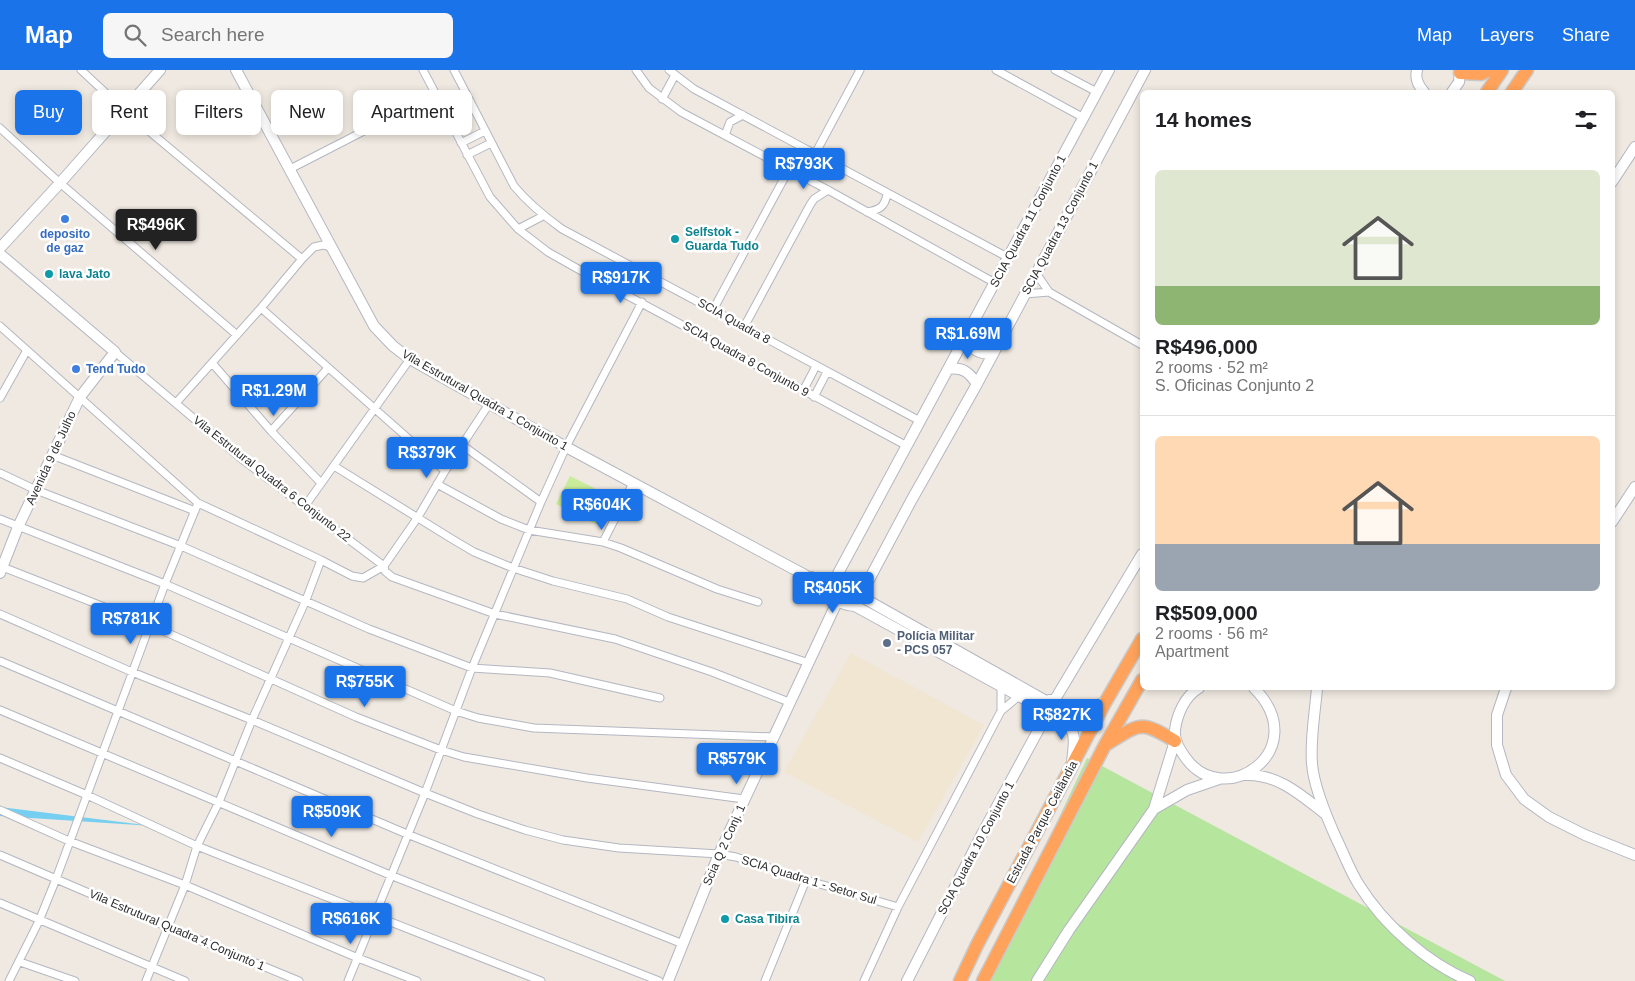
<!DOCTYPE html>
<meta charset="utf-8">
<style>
body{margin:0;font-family:Arial,sans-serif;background:#f6f6f6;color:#202124;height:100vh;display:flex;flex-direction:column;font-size:19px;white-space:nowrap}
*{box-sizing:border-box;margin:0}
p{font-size:16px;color:#757577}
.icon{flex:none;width:28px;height:28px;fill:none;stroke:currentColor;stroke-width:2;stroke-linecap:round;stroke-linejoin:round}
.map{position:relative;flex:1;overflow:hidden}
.sheet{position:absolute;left:1140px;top:20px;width:475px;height:600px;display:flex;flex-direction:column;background:#fff;border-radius:8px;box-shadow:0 2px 8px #0003}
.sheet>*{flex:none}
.guide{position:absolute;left:15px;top:20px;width:475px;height:45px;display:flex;gap:10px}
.price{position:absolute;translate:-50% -42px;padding:0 11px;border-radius:5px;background:#1a73e8;color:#fff;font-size:16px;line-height:32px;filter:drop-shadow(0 1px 2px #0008)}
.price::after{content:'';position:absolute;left:50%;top:30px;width:15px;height:11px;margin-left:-8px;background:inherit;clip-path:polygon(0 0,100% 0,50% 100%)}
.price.current{background:#222;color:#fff}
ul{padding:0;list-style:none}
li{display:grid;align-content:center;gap:10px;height:265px;padding:0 15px}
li+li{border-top:1px solid #e0e0e0}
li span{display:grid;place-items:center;height:155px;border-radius:8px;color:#555}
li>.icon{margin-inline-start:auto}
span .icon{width:90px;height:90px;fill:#fffc;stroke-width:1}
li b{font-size:21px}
h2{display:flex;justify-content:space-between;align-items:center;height:60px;padding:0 15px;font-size:21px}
.tag{padding:0 18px;border-radius:8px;background:#fff;box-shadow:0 2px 8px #0003;font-size:18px;line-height:45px}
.tag.current{background:#1a73e8;color:#fff}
header{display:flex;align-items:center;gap:30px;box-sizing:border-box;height:70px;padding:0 25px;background:#1a73e8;color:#fff}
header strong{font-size:24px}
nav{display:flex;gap:28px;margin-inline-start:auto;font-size:18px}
.search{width:350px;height:45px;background:#f6f6f6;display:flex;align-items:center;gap:12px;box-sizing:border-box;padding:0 18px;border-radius:8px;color:#757577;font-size:19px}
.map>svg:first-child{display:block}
.education{fill:#f0e6d1}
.green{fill:#b6e59e}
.pitch{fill:#c9ec9a}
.water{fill:#75cff0}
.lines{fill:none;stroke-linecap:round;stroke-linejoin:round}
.street-casing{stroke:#b4b7c1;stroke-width:9}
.secondary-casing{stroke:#b4b7c1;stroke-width:12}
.highway-casing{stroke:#c9c9c9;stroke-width:15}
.street{stroke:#fff;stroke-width:7}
.secondary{stroke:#fff;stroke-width:10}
.highway{stroke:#ffa35c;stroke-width:12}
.shop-dot{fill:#3f7fe0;stroke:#fff;stroke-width:2}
.culture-dot{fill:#0f9aa8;stroke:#fff;stroke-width:2}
.service-dot{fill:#5c6f8a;stroke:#fff;stroke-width:2}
.labels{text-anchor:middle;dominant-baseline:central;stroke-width:5;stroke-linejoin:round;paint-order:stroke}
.street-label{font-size:12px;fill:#2e2e2e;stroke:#fff}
.culture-label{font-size:12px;font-weight:bold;fill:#0d838f;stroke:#fff;text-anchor:start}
.shop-label{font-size:12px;font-weight:bold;fill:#366cbe;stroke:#fff}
.service-label{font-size:12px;font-weight:bold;fill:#4e5e75;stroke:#fff;text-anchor:start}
</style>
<header>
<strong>Map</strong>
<div class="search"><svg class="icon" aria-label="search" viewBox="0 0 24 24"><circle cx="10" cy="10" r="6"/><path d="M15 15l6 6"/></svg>Search here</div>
<nav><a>Map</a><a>Layers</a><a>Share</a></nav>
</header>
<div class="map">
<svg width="1635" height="911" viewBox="0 0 1635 911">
<rect width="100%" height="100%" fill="#efe9e1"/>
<!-- education -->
<path class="education" d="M 851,583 L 984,655 L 918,772 L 784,702 Z"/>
<!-- green -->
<path class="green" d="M 1087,688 L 1505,911 L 982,911 Z"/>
<!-- pitch -->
<path class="pitch" d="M 570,406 L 616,429 L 602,457 L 556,434 Z"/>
<!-- water -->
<path class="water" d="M 0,737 L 153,756 L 0,746 Z"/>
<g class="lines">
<defs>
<path id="street" d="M 81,0 L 125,41 L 302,189
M 423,0 L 490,127 L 518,159 L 548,182 L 578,199 L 907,376
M 454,0 L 514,116 C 528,133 544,146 562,159 L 920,351
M 636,0 L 649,18 L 681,42 L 828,120 L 995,213
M 669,0 L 694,19 L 1009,188
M 996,0 L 1084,48
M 1055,0 L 1097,22
M 662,29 L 675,5
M 0,58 L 60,113 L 237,265
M 725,65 L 730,52 L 743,45
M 461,73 L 485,61
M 815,84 L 860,0
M 467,85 L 491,73
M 290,99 L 436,24
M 867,142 C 879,140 885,137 887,124
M 518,159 L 543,146
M 1036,203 L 1049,222 L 1142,275
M 1025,224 L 1049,222
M 261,238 L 445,401
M 713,240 L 801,77
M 0,256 L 198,433 L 321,490 L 352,506 L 363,508 L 384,496 L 418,447 L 445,401 L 489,334
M 744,257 L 810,135 L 814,129 L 828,120
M 115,282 L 243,390 L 384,496 L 385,501 L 392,507 L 495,544 L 615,569 L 712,602 L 789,632
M 213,294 L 271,361 L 321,413
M 803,321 L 816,296
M 814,327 L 827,302
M 0,328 L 27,280
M 176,333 L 261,238 L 302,189 L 314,177 L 323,175 L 332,177
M 271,361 L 328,298
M 462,375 L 541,432
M 52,385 L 195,441
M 334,396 L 452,469 L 474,482 L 513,498 L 553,511 L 627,529 L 668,547 L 809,593
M 0,403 L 36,420 L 181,476 L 369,559 L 472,598 L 550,603 L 660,628
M 437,414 L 501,449 L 529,460 L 603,472 L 621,478 L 717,519 L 758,532
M 305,436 L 410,289
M 0,449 L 165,514 L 456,641 L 478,648 L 534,658 L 773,667
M 603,472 L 633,413
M 0,496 L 150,555 L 356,647 L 441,680 L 464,687 L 587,708 L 744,729
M 0,544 L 132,602 L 252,650 L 425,723 L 478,744 L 525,760 L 563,770 L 619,778 L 719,784 L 736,787 L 806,810 L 898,837
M 0,591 L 407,764 L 683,874
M 1001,616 L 1001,641
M 0,640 L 390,805 L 659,911
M 0,688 L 87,725 L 197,776 L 541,911
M 0,740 L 69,771 L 185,815 L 358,888 L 417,911
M 0,785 L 168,857 L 299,911
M 0,833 L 185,911
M 20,892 L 75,911
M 9,911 L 39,851 L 56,809 L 165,514 L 198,433
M 146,911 L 185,815 L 197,776 L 219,732 L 252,650 L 306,530 L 321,490
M 348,911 L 425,723 L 472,598 L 541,432 L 566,377 L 642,232
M 765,911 L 806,810
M 864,911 L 898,837 L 1001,641 L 1019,626"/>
<path id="secondary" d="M 236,0 L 374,256 L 393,276 L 410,289 L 566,377 L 805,505 C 812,511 821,516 827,522 C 837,531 842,535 855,536 L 1019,626 L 1041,639 L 1046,646 L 1049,646 L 1055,644 L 1057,638 L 1054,631 L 1049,630 L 1044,633 L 1041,639
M 1417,0 C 1415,9 1418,15 1424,22
M 1452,22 L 1459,12 L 1460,0
M 1612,112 L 1635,77
M 0,178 L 60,113 L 160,0
M 0,184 L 115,282 L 80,327 L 18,457 L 0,503
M 966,265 C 969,279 979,285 993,283
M 948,299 C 963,297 969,302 977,314
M 1612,452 L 1635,417
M 811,507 L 851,521 L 1046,631
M 828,522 L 1109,0
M 855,536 L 911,431 L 977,314 L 1145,0
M 1199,618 C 1185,626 1177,644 1175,660 C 1174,671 1179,678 1185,687 C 1224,743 1315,679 1254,618
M 1317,618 C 1315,643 1310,669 1312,694 C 1314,718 1327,748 1337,770 C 1344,784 1350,801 1359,815 C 1384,855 1427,893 1470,911
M 1506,618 L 1497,645 L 1497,675 L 1506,705 L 1524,729 L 1549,747 L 1585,765 L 1635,785
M 1054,631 L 1142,484
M 1057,638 C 1081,643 1085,642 1106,631
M 1055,644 C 1078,663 1075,664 1072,692
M 1246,705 C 1278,704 1301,725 1324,743
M 1154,739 L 1175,671
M 668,911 L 719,784 L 837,532
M 907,911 L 982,764 L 1046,646
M 1037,911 L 1069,860 L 1154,739 L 1187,720 L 1219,709"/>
<path id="highway" d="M 1460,3 L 1481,4 L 1490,0
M 1487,22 L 1502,0
M 1512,22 L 1527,0
M 1107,674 C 1141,653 1140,650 1175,671
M 960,911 L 977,875 L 1106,631 L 1142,569
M 983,911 L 1105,675 L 1142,610"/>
</defs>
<!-- street casing -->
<use href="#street" class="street-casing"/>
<!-- secondary casing -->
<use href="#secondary" class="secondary-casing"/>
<!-- highway casing -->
<use href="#highway" class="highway-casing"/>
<!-- street -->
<use href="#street" class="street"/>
<!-- secondary -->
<use href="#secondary" class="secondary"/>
<!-- highway -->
<use href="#highway" class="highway"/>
</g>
<!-- markers -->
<g class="shop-dot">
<circle cx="65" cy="149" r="5"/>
<circle cx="76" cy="299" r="5"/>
</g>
<g class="culture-dot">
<circle cx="675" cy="169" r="5"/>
<circle cx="49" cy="204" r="5"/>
<circle cx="725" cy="849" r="5"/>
</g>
<circle class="service-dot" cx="887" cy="573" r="5"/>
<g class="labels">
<!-- street labels -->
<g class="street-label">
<text transform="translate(1028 151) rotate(-62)">SCIA Quadra 11 Conjunto 1</text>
<text transform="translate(1060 158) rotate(-62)">SCIA Quadra 13 Conjunto 1</text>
<text transform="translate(734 251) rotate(29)">SCIA Quadra 8</text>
<text transform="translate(746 289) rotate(29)">SCIA Quadra 8 Conjunto 9</text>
<text transform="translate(485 330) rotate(30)">Vila Estrutural Quadra 1 Conjunto 1</text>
<text transform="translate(51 388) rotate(-65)">Avenida 9 de Julho</text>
<text transform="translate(272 409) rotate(38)">Vila Estrutural Quadra 6 Conjunto 22</text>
<text transform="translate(1042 752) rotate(-62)">Estrada Parque Ceilândia</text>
<text transform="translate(724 775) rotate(-66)">Scia Q 2 Conj. 1</text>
<text transform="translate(976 778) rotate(-62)">SCIA Quadra 10 Conjunto 1</text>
<text transform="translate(809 810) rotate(17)">SCIA Quadra 1 - Setor Sul</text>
<text transform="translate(177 860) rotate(23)">Vila Estrutural Quadra 4 Conjunto 1</text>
</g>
<!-- culture labels -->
<g class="culture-label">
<text x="685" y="162">Selfstok -<tspan x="685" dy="14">Guarda Tudo</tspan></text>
<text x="59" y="204">lava Jato</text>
<text x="735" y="849">Casa Tibira</text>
</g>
<!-- shop labels -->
<g class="shop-label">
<text x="65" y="164">deposito<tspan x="65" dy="14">de gaz</tspan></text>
<text x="86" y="299" text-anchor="start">Tend Tudo</text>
</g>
<!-- service labels -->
<g class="service-label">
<text x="897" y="566">Polícia Militar<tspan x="897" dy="14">- PCS 057</tspan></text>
</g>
</g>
</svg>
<b class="price" style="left:804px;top:120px">R$793K</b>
<b class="price current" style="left:156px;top:181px">R$496K</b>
<b class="price" style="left:621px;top:234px">R$917K</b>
<b class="price" style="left:968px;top:290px">R$1.69M</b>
<b class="price" style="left:274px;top:347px">R$1.29M</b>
<b class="price" style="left:427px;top:409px">R$379K</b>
<b class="price" style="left:602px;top:461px">R$604K</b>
<b class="price" style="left:833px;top:544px">R$405K</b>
<b class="price" style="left:131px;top:575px">R$781K</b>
<b class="price" style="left:365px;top:638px">R$755K</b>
<b class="price" style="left:1062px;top:671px">R$827K</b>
<b class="price" style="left:737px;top:715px">R$579K</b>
<b class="price" style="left:332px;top:768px">R$509K</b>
<b class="price" style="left:351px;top:875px">R$616K</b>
<div class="guide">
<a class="tag current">Buy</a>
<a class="tag">Rent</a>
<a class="tag">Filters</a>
<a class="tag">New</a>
<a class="tag">Apartment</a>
</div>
<section class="sheet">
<h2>14 homes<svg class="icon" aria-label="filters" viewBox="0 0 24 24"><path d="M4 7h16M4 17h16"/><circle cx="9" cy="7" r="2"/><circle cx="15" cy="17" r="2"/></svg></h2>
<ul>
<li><span style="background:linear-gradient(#dfe7d0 75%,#8fb573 0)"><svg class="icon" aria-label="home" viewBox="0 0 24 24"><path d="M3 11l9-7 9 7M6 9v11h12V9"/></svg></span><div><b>R$496,000</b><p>2 rooms · 52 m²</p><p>S. Oficinas Conjunto 2</p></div></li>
<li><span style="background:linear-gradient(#ffd9b3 70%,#9aa5b1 0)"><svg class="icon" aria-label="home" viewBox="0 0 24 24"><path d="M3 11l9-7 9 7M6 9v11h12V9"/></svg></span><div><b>R$509,000</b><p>2 rooms · 56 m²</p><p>Apartment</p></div></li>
</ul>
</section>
</div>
